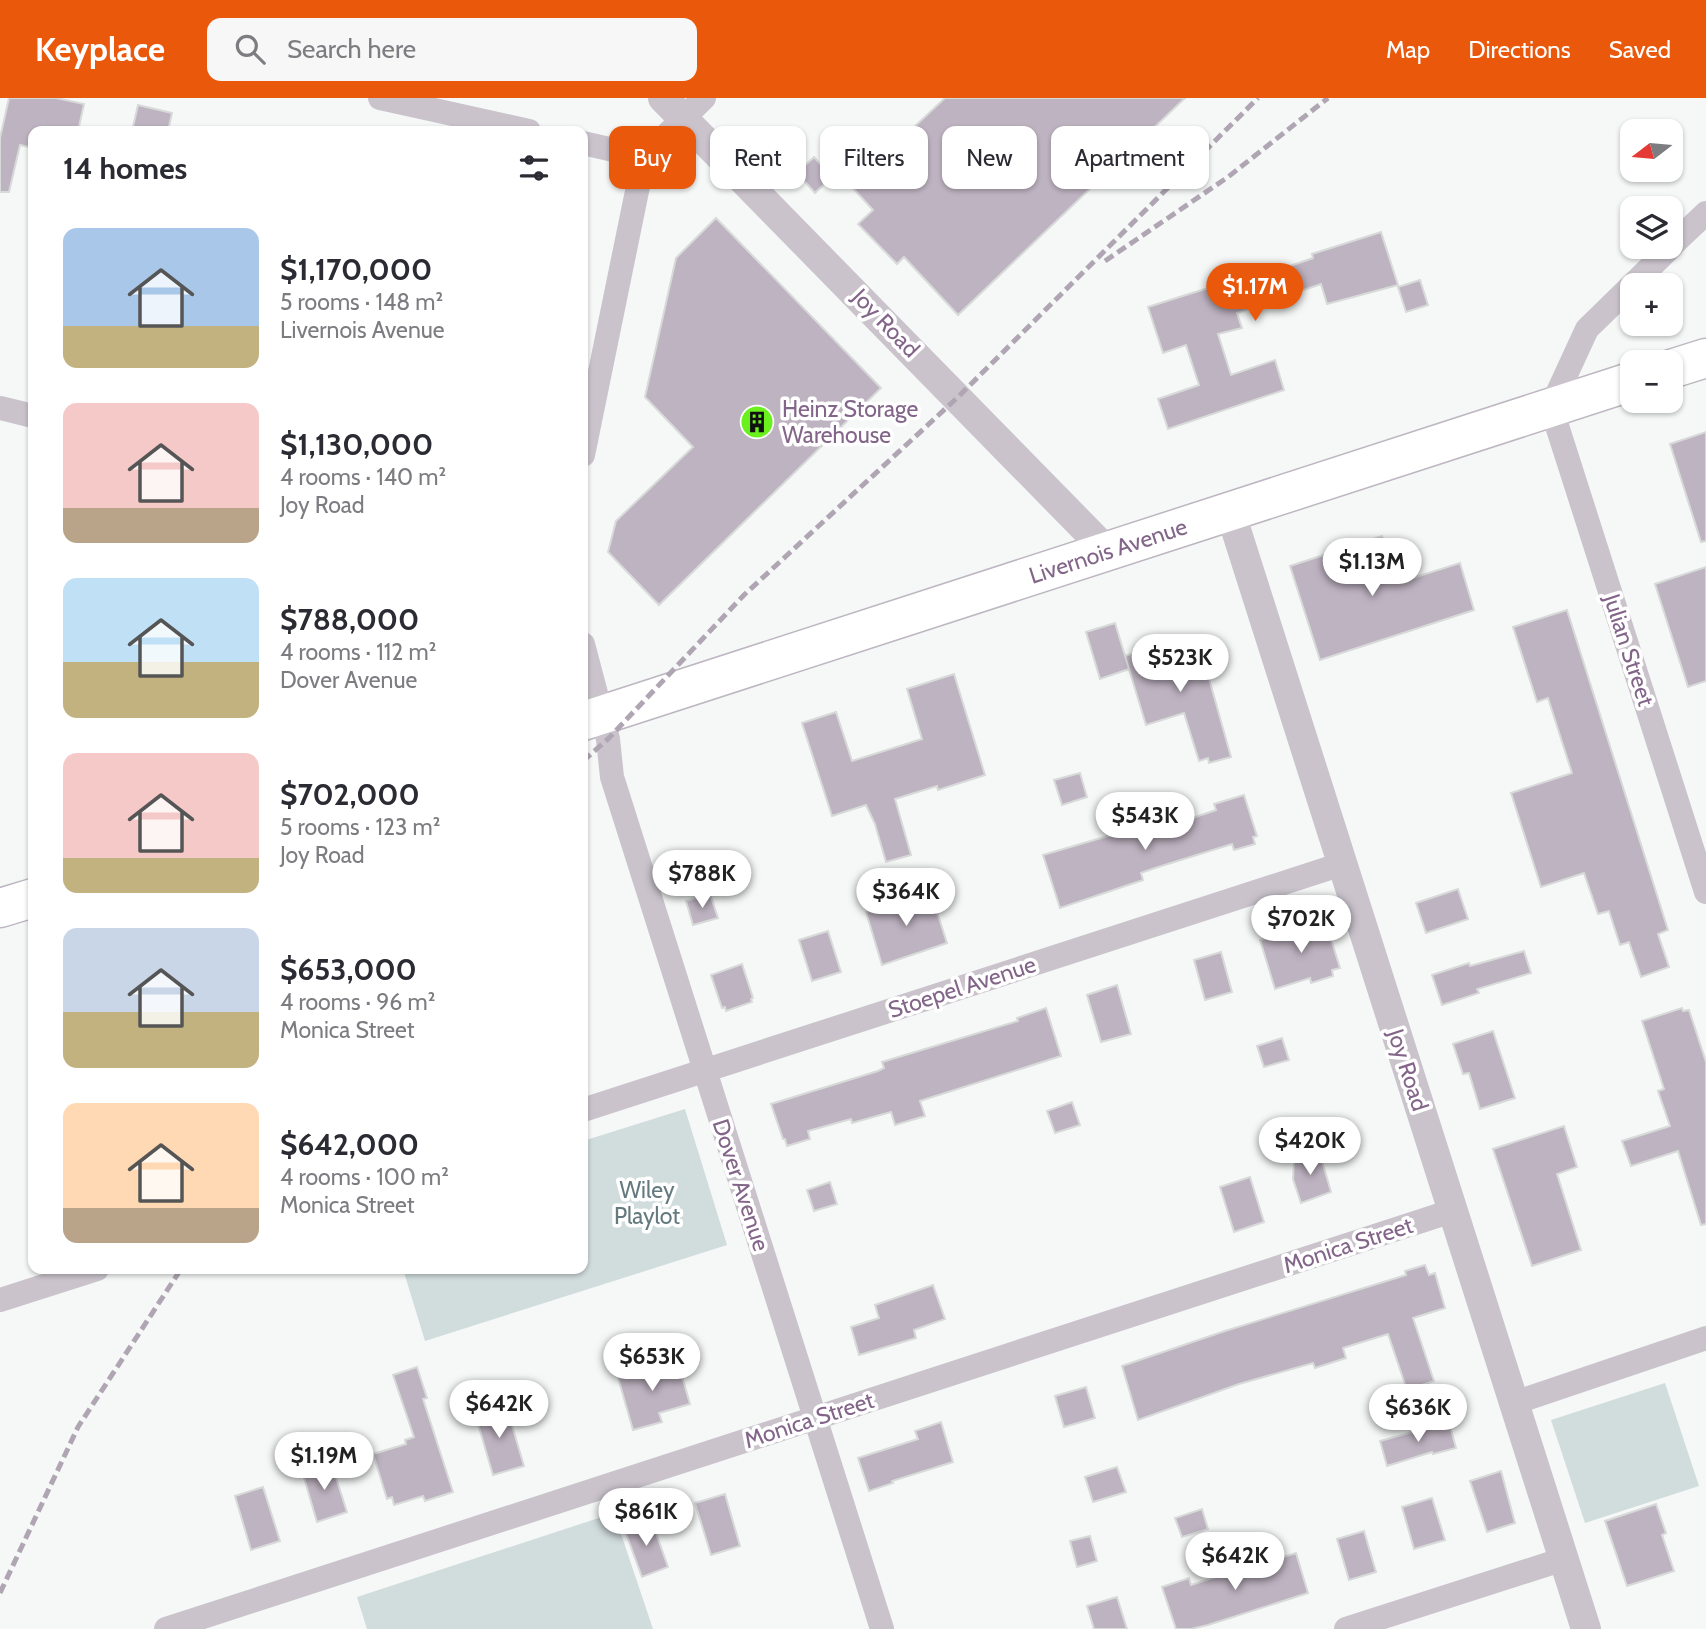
<!DOCTYPE html>
<meta charset="utf-8">
<style>
body{margin:0;font-family:Cabin,sans-serif;background:#f7f7f7;color:#2b2b33;height:100vh;display:flex;flex-direction:column;font-size:26px;white-space:nowrap}
*{box-sizing:border-box;margin:0}
p{font-size:23px;color:#7c7c81}
.icon{flex:none;width:38px;height:38px;fill:none;stroke:currentColor;stroke-width:2;stroke-linecap:round;stroke-linejoin:round}
.map{position:relative;flex:1;overflow:hidden}
.details{position:absolute;left:28px;top:28px;width:560px;height:1148px;display:flex;flex-direction:column;background:#fff;border-radius:14px;box-shadow:0 2px 5px #0004}
.details>*{flex:none}
.guide{position:absolute;left:609px;top:28px;width:665px;height:63px;display:flex;gap:14px}
.needle{width:46px;rotate:254deg}
.tools{position:absolute;left:1620px;top:21px;display:grid;gap:14px}
.tools a{display:grid;place-items:center;width:63px;height:63px;border-radius:14px;background:#fff;box-shadow:0 2px 5px #0004;font-size:35px}
.price{position:absolute;translate:-50% -60px;padding:0 16px;border-radius:24px;background:#fff;color:#222;font-size:23px;line-height:46px;filter:drop-shadow(0 2px 4px #0008)}
.price::after{content:'';position:absolute;left:50%;top:42px;width:21px;height:16px;margin-left:-10px;background:inherit;clip-path:polygon(0 0,100% 0,50% 100%)}
.price.selected{background:#ea580c;color:#fff}
ul{padding:0;list-style:none}
li{display:flex;align-items:center;gap:21px;height:175px;padding:0 35px}
li span{display:grid;place-items:center;flex:none;width:196px;height:140px;border-radius:14px;color:#555}
li>.icon{margin-inline-start:auto}
span .icon{width:84px;height:84px;fill:#fffc;stroke-width:1}
li b{font-size:30px}
h2{display:flex;justify-content:space-between;align-items:center;height:84px;padding:0 35px;font-size:30px}
.chip{padding:0 24px;border-radius:14px;background:#fff;box-shadow:0 2px 5px #0004;font-size:24px;line-height:63px}
.chip.selected{background:#ea580c;color:#fff}
header{display:flex;align-items:center;gap:42px;box-sizing:border-box;height:98px;padding:0 35px;background:#ea580c;color:#fff}
header strong{font-size:33px}
nav{display:flex;gap:38px;margin-inline-start:auto;font-size:24px}
.search{width:490px;height:63px;background:#f7f7f7;display:flex;align-items:center;gap:18px;box-sizing:border-box;padding:0 24px;border-radius:14px;color:#7c7c81;font-size:26px}
.map>svg:first-child{display:block}
.green{fill:#d1dcdc}
.building{fill:#beb3c1;stroke:#d8dad9;stroke-width:2}
.lines{fill:none;stroke-linecap:round;stroke-linejoin:round}
.primary-casing{stroke:#beb6c0;stroke-width:41}
.minor{stroke:#cac3cc;stroke-width:24}
.tertiary{stroke:#cac3cc;stroke-width:30}
.primary{stroke:#fff;stroke-width:38}
.rail{stroke:#b0a6b3;stroke-width:5;stroke-dasharray:10 5;stroke-linecap:butt}
.labels{text-anchor:middle;dominant-baseline:central;stroke-width:7;stroke-linejoin:round;paint-order:stroke}
.street-label{font-size:23px;fill:#836589;stroke:#fff}
.poi-label{font-size:23px;fill:#836589;stroke:#fff;text-anchor:start}
.park-label{font-size:23px;fill:#647a7f;stroke:#fff}
</style>
<header>
<strong>Keyplace</strong>
<div class="search"><svg class="icon" aria-label="search" viewBox="0 0 24 24"><circle cx="10" cy="10" r="6"/><path d="M15 15l6 6"/></svg>Search here</div>
<nav><a>Map</a><a>Directions</a><a>Saved</a></nav>
</header>
<div class="map">
<svg width="1706" height="1531" viewBox="0 0 1706 1531">
<rect width="100%" height="100%" fill="#f5f8f7"/>
<!-- green -->
<path class="green" d="M 685,1011 L 727,1147 L 425,1243 L 403,1171 L 583,1171 L 583,1043 Z
M 1665,1285 L 1699,1388 L 1585,1425 L 1551,1322 Z
M 614,1415 L 653,1531 L 367,1531 L 357,1499 Z"/>
<!-- building -->
<path class="building" d="M 9,0 L 56,0 L 84,6 L 78,33 L 33,33 L 33,50 L 20,47 L 9,94 L 0,94 L 0,40 Z
M 945,0 L 1185,0 L 958,217 L 904,159 L 897,166 L 858,126 L 873,112 L 851,88 Z
M 138,7 L 172,15 L 168,33 L 132,33 Z
M 814,59 L 832,79 L 815,95 L 797,75 Z
M 716,120 L 881,290 L 659,507 L 608,454 L 616,423 L 693,349 L 645,299 L 676,160 Z
M 1381,134 L 1398,187 L 1327,206 L 1321,186 L 1237,215 L 1242,230 L 1218,236 L 1231,277 L 1275,262 L 1284,292 L 1168,331 L 1158,301 L 1199,287 L 1186,247 L 1163,255 L 1148,209 L 1227,184 L 1229,189 L 1313,160 L 1312,156 Z
M 1420,182 L 1428,207 L 1406,214 L 1398,189 Z
M 1706,334 L 1706,443 L 1701,444 L 1670,346 Z
M 1382,438 L 1397,485 L 1460,465 L 1474,512 L 1320,562 L 1290,468 Z
M 1706,469 L 1706,583 L 1688,589 L 1655,486 Z
M 1567,512 L 1668,832 L 1658,836 L 1669,869 L 1641,879 L 1629,844 L 1620,847 L 1609,813 L 1598,816 L 1584,775 L 1541,789 L 1511,695 L 1572,675 L 1548,600 L 1537,604 L 1513,529 Z
M 1115,525 L 1129,571 L 1100,581 L 1086,534 Z
M 1178,541 L 1201,552 L 1231,659 L 1209,665 L 1208,660 L 1199,663 L 1184,615 L 1146,627 L 1125,558 Z
M 954,576 L 985,677 L 938,692 L 937,688 L 895,701 L 911,757 L 886,764 L 875,726 L 866,707 L 832,718 L 802,625 L 836,614 L 852,663 L 922,641 L 907,591 Z
M 1080,675 L 1087,699 L 1062,707 L 1054,682 Z
M 1244,697 L 1257,738 L 1253,739 L 1255,746 L 1234,752 L 1232,746 L 1155,770 L 1141,775 L 1143,782 L 1060,810 L 1043,757 L 1142,728 L 1145,736 L 1216,712 L 1214,706 Z
M 1458,791 L 1468,821 L 1426,835 L 1416,805 Z
M 931,795 L 947,845 L 882,867 L 866,814 Z
M 710,796 L 718,820 L 693,827 L 686,803 Z
M 1325,822 L 1340,870 L 1332,872 L 1333,878 L 1311,885 L 1310,880 L 1275,891 L 1260,842 Z
M 828,833 L 841,874 L 812,883 L 799,842 Z
M 1524,853 L 1531,875 L 1477,891 L 1479,895 L 1442,907 L 1432,877 L 1469,865 L 1470,868 Z
M 1221,854 L 1232,894 L 1205,902 L 1194,862 Z
M 742,866 L 753,900 L 751,901 L 752,904 L 726,913 L 725,909 L 722,910 L 711,877 Z
M 1117,887 L 1131,936 L 1101,944 L 1087,897 Z
M 1046,910 L 1061,958 L 920,1003 L 925,1018 L 895,1027 L 891,1014 L 852,1025 L 851,1021 L 808,1033 L 810,1041 L 787,1048 L 785,1041 L 783,1041 L 771,1006 L 878,973 L 884,970 L 882,964 L 1018,923 L 1017,920 Z
M 1682,910 L 1683,913 L 1689,912 L 1706,964 L 1706,1126 L 1701,1127 L 1678,1053 L 1631,1068 L 1622,1043 L 1670,1028 L 1658,993 L 1664,991 L 1642,923 Z
M 1493,933 L 1515,1000 L 1480,1011 L 1469,975 L 1463,976 L 1453,946 Z
M 1282,940 L 1289,962 L 1264,969 L 1257,948 Z
M 1072,1004 L 1080,1027 L 1055,1035 L 1047,1013 Z
M 1564,1028 L 1577,1069 L 1557,1076 L 1581,1152 L 1532,1168 L 1493,1051 Z
M 1320,1056 L 1331,1094 L 1301,1105 L 1293,1081 L 1294,1064 L 1298,1062 L 1298,1057 Z
M 1250,1079 L 1264,1124 L 1234,1134 L 1220,1089 Z
M 830,1084 L 837,1106 L 814,1113 L 807,1092 Z
M 1425,1167 L 1429,1177 L 1435,1175 L 1445,1210 L 1413,1220 L 1434,1283 L 1407,1292 L 1388,1236 L 1343,1250 L 1346,1260 L 1315,1270 L 1313,1265 L 1239,1286 L 1138,1322 L 1122,1268 L 1225,1233 L 1406,1177 L 1405,1173 Z
M 933,1187 L 945,1221 L 914,1232 L 916,1240 L 859,1257 L 851,1229 L 879,1220 L 875,1207 Z
M 673,1264 L 675,1272 L 680,1271 L 690,1306 L 659,1315 L 662,1324 L 633,1332 L 617,1276 L 646,1268 L 647,1272 Z
M 417,1269 L 427,1300 L 423,1301 L 453,1394 L 425,1403 L 423,1398 L 394,1407 L 392,1399 L 387,1401 L 373,1356 L 406,1346 L 405,1342 L 414,1339 L 393,1277 Z
M 1086,1289 L 1095,1320 L 1064,1329 L 1055,1298 Z
M 506,1307 L 524,1368 L 493,1377 L 475,1316 Z
M 941,1324 L 953,1364 L 892,1383 L 893,1385 L 869,1393 L 858,1360 L 918,1341 L 915,1333 Z
M 1449,1324 L 1456,1350 L 1433,1356 L 1432,1354 L 1387,1368 L 1380,1343 Z
M 331,1364 L 347,1414 L 317,1424 L 302,1373 Z
M 1117,1369 L 1126,1394 L 1093,1404 L 1085,1379 Z
M 1501,1373 L 1515,1425 L 1487,1434 L 1470,1383 Z
M 263,1389 L 280,1443 L 251,1452 L 235,1398 Z
M 725,1396 L 740,1448 L 711,1457 L 695,1405 Z
M 1432,1400 L 1445,1442 L 1414,1451 L 1402,1409 Z
M 1656,1406 L 1666,1435 L 1662,1437 L 1674,1473 L 1627,1488 L 1605,1423 Z
M 1202,1411 L 1208,1431 L 1182,1439 L 1175,1420 Z
M 651,1421 L 668,1469 L 642,1479 L 624,1430 Z
M 1364,1433 L 1376,1474 L 1349,1482 L 1337,1441 Z
M 1090,1438 L 1097,1463 L 1077,1469 L 1070,1443 Z
M 1296,1455 L 1308,1495 L 1208,1527 L 1191,1531 L 1176,1531 L 1162,1489 L 1189,1480 L 1191,1487 L 1231,1474 L 1229,1467 L 1258,1458 L 1261,1466 Z
M 1117,1499 L 1127,1531 L 1094,1531 L 1087,1508 Z"/>
<g class="lines">
<defs>
<path id="primary" d="M 1671,271 L 1706,260
M 583,623 L 1633,283
M 0,810 L 33,800"/>
</defs>
<!-- primary casing -->
<use href="#primary" class="primary-casing"/>
<!-- minor -->
<path class="minor" d="M 380,0 L 529,33
M 583,45 L 644,59
M 1671,148 L 1706,115
M 1671,149 L 1587,231 L 1551,309 L 1706,794
M 0,310 L 33,318
M 583,357 L 644,59 L 704,0
M 583,546 L 608,641 L 612,679 L 882,1531
M 583,1012 L 1342,766
M 0,1202 L 97,1171
M 1514,1305 L 1706,1240
M 166,1531 L 1452,1113
M 1346,1531 L 1564,1461"/>
<!-- tertiary -->
<path class="tertiary" d="M 663,0 L 1107,453
M 1230,413 L 1586,1531"/>
<!-- primary -->
<use href="#primary" class="primary"/>
<!-- rail -->
<path class="rail" d="M 1105,163 L 1228,79 L 1328,0
M 583,663 L 608,641 L 744,497 L 958,299 L 1258,0
M 0,1495 L 78,1329 L 181,1171"/>
</g>
<!-- icons -->
<defs>
<symbol id="building-disc" viewBox="-11 -11 22 22"><circle r="9.5" fill="#6af01d" stroke="#fff"/><path d="M-4-6H4V6H1V3H-1V6H-4ZM-2.5-4.3h1.7v1.8h-1.7ZM.8-4.3h1.7v1.8H.8ZM-2.5-1h1.7V.8h-1.7ZM.8-1h1.7V.8H.8Z" fill="#111"/></symbol>
</defs>
<g fill-rule="evenodd">
<use href="#building-disc" x="738" y="305" width="38" height="38"/>
</g>
<g class="labels">
<!-- street labels -->
<g class="street-label">
<text transform="translate(886 225) rotate(46)">Joy Road</text>
<text transform="translate(1108 453) rotate(-18)">Livernois Avenue</text>
<text transform="translate(1629 552) rotate(72)">Julian Street</text>
<text transform="translate(962 889) rotate(-18)">Stoepel Avenue</text>
<text transform="translate(1408 972) rotate(72)">Joy Road</text>
<text transform="translate(741 1087) rotate(72)">Dover Avenue</text>
<text transform="translate(1348 1147) rotate(-18)">Monica Street</text>
<text transform="translate(809 1322) rotate(-18)">Monica Street</text>
</g>
<!-- poi labels -->
<g class="poi-label">
<text x="782" y="311">Heinz Storage<tspan x="782" dy="26">Warehouse</tspan></text>
</g>
<!-- park labels -->
<g class="park-label">
<text x="647" y="1092">Wiley<tspan x="647" dy="26">Playlot</tspan></text>
</g>
</g>
</svg>
<div class="tools">
<a><svg class="needle" viewBox="-14 -14 28 28"><path d="M0-13l5 13h-10z" fill="#e53935"/><path d="M0 13l5-13h-10z" fill="#7c7c81"/></svg></a>
<a><svg class="icon" aria-label="layers" viewBox="0 0 24 24"><path d="M12 4l9 5-9 5-9-5zM3 14l9 5 9-5"/></svg></a>
<a>+</a>
<a>−</a>
</div>
<b class="price selected" style="left:1255px;top:225px">$1.17M</b>
<b class="price" style="left:1372px;top:500px">$1.13M</b>
<b class="price" style="left:1180px;top:596px">$523K</b>
<b class="price" style="left:1145px;top:754px">$543K</b>
<b class="price" style="left:702px;top:812px">$788K</b>
<b class="price" style="left:906px;top:830px">$364K</b>
<b class="price" style="left:1301px;top:857px">$702K</b>
<b class="price" style="left:1310px;top:1079px">$420K</b>
<b class="price" style="left:652px;top:1295px">$653K</b>
<b class="price" style="left:499px;top:1342px">$642K</b>
<b class="price" style="left:1418px;top:1346px">$636K</b>
<b class="price" style="left:324px;top:1394px">$1.19M</b>
<b class="price" style="left:646px;top:1450px">$861K</b>
<b class="price" style="left:1235px;top:1494px">$642K</b>
<div class="guide">
<a class="chip selected">Buy</a>
<a class="chip">Rent</a>
<a class="chip">Filters</a>
<a class="chip">New</a>
<a class="chip">Apartment</a>
</div>
<section class="details">
<h2>14 homes<svg class="icon" aria-label="filters" viewBox="0 0 24 24"><path d="M4 7h16M4 17h16"/><circle cx="9" cy="7" r="2"/><circle cx="15" cy="17" r="2"/></svg></h2>
<ul>
<li><span style="background:linear-gradient(#a9c7e8 70%,#c2b280 0)"><svg class="icon" aria-label="home" viewBox="0 0 24 24"><path d="M3 11l9-7 9 7M6 9v11h12V9"/></svg></span><div><b>$1,170,000</b><p>5 rooms · 148 m²</p><p>Livernois Avenue</p></div></li>
<li><span style="background:linear-gradient(#f6c9c9 75%,#b9a48a 0)"><svg class="icon" aria-label="home" viewBox="0 0 24 24"><path d="M3 11l9-7 9 7M6 9v11h12V9"/></svg></span><div><b>$1,130,000</b><p>4 rooms · 140 m²</p><p>Joy Road</p></div></li>
<li><span style="background:linear-gradient(#bfe0f5 60%,#c2b280 0)"><svg class="icon" aria-label="home" viewBox="0 0 24 24"><path d="M3 11l9-7 9 7M6 9v11h12V9"/></svg></span><div><b>$788,000</b><p>4 rooms · 112 m²</p><p>Dover Avenue</p></div></li>
<li><span style="background:linear-gradient(#f6c9c9 75%,#c2b280 0)"><svg class="icon" aria-label="home" viewBox="0 0 24 24"><path d="M3 11l9-7 9 7M6 9v11h12V9"/></svg></span><div><b>$702,000</b><p>5 rooms · 123 m²</p><p>Joy Road</p></div></li>
<li><span style="background:linear-gradient(#c9d6e8 60%,#c2b280 0)"><svg class="icon" aria-label="home" viewBox="0 0 24 24"><path d="M3 11l9-7 9 7M6 9v11h12V9"/></svg></span><div><b>$653,000</b><p>4 rooms · 96 m²</p><p>Monica Street</p></div></li>
<li><span style="background:linear-gradient(#ffd9b3 75%,#b9a48a 0)"><svg class="icon" aria-label="home" viewBox="0 0 24 24"><path d="M3 11l9-7 9 7M6 9v11h12V9"/></svg></span><div><b>$642,000</b><p>4 rooms · 100 m²</p><p>Monica Street</p></div></li>
</ul>
</section>
</div>
